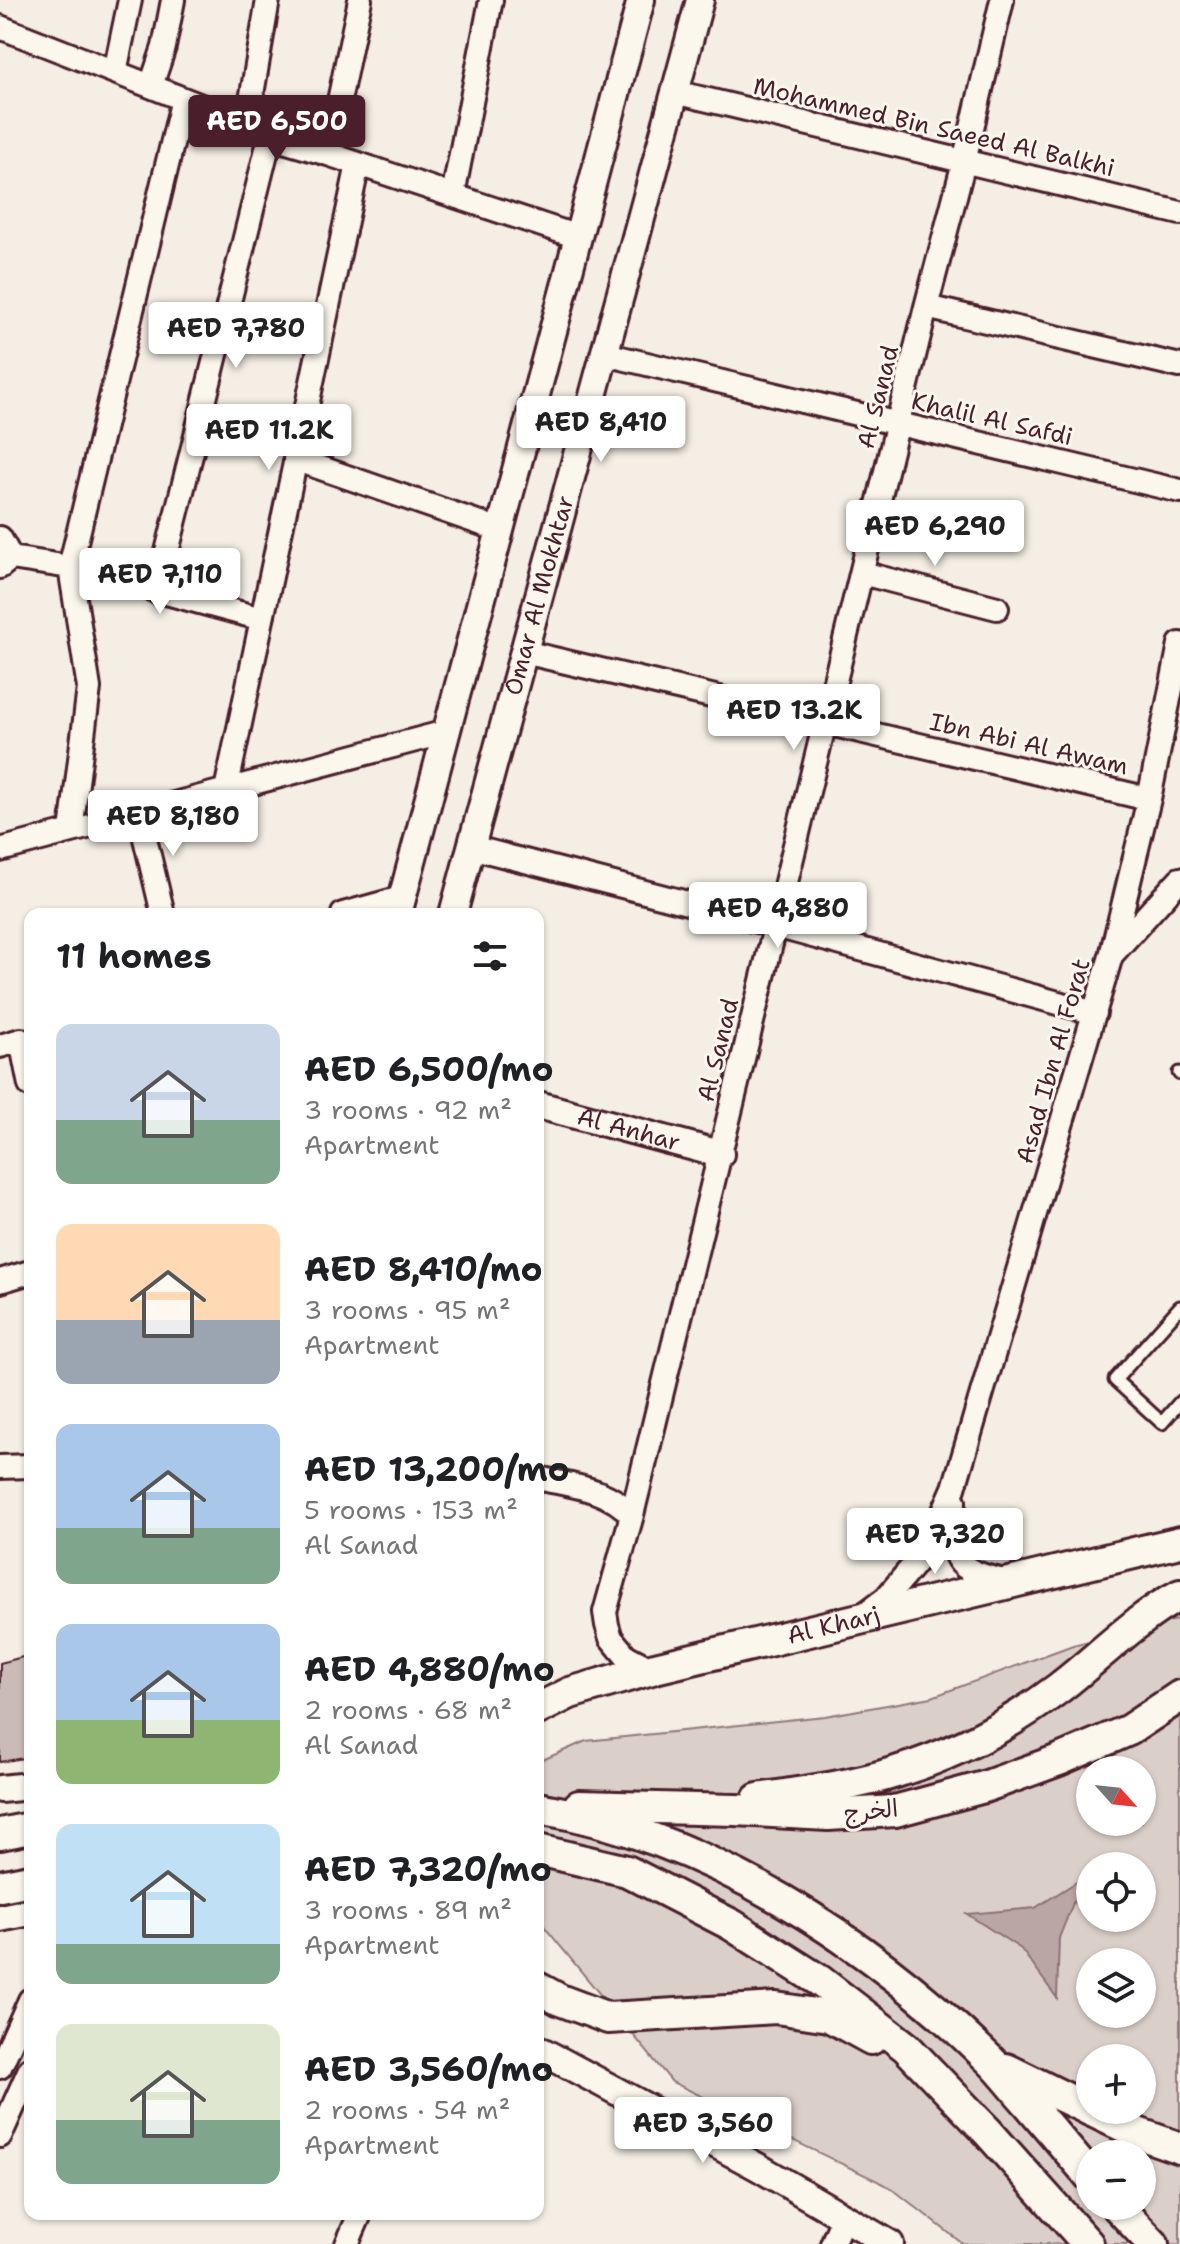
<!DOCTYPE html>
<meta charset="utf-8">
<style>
body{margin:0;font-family:"Shantell Sans","Playpen Sans Arabic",sans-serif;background:#f6f6f6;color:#202124;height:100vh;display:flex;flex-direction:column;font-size:30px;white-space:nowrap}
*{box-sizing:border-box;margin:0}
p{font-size:26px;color:#757577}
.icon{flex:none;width:44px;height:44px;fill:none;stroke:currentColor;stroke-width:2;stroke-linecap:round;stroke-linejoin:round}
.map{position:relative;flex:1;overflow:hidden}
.drawer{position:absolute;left:24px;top:908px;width:520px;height:1312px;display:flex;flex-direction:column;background:#fff;border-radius:16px;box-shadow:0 2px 6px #0004}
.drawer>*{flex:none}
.needle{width:52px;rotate:117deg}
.tools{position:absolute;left:1076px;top:1756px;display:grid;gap:16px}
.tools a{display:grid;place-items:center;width:80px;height:80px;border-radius:50%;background:#fff;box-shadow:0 2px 6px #0004;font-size:40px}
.price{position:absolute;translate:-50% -68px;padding:0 18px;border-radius:8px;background:#fff;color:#222;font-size:26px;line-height:52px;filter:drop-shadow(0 2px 4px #0008)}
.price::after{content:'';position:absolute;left:50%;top:48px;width:24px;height:18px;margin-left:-12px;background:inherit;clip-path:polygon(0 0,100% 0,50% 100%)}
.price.selected{background:#4a1f2b;color:#fff}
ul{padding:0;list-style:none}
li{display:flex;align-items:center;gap:24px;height:200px;padding:0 32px}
li span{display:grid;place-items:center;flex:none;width:224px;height:160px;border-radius:16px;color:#555}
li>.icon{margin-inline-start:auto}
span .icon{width:96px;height:96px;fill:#fffc;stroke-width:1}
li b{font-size:34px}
h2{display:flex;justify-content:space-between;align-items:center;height:96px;padding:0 32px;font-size:34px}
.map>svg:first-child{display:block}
.green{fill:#dbd0c9;stroke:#92787a;stroke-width:2;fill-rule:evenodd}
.water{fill:#baa7a5;stroke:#8d7174;stroke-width:2}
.building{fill:#cabbb6;stroke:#4a1f2b;stroke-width:2}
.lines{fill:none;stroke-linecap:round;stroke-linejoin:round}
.service-casing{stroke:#4a1f2b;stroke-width:17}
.minor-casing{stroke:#4a1f2b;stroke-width:28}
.tertiary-casing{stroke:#4a1f2b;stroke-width:32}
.secondary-casing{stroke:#4a1f2b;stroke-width:36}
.service{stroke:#fbf7ec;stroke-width:11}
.minor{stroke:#fbf7ec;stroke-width:22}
.tertiary{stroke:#fbf7ec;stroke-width:26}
.secondary{stroke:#fbf7ec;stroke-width:30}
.labels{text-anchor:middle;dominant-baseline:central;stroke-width:6;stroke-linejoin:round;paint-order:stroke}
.street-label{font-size:24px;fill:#4a1f2b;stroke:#fbf7ec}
</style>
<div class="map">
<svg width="1180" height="2244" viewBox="0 0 1180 2244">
<rect width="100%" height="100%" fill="#f4eee4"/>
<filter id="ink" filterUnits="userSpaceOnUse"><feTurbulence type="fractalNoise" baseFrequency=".0125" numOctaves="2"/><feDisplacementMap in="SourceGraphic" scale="16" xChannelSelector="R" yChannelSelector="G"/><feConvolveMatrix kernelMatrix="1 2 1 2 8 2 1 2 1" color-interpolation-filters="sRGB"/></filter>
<g filter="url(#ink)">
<!-- green -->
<path class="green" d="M 1180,1619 L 1180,2244 L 963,2244 L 890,2187 L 672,2082 L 538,1919 L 538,1762 L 586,1741 L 825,1716 L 932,1697 L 1073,1645 ZM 1090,1770 L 1142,1770 L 1142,1822 L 1090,1822 ZM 1090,1866 L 1142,1866 L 1142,1918 L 1090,1918 ZM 1090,1962 L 1142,1962 L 1142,2014 L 1090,2014 ZM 1090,2058 L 1142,2058 L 1142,2110 L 1090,2110 ZM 1090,2154 L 1142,2154 L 1142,2206 L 1090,2206 Z"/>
<!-- water -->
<path class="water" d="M 1083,1878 L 1059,1938 L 1057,1998 L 1021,1949 L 967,1914 L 1035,1908 Z"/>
<!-- building -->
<path class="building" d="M 30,1655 L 30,1757 L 0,1762 L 0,1663 Z"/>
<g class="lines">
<defs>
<path id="service" d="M 1179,1073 L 1180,1074
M 1180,1307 L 1115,1380 L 1162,1423 L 1180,1402"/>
<path id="minor" d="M 0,27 L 247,124 L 270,137 L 328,154 L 578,237
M 115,72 L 130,0
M 151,86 L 164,47 L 173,0
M 675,92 L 1180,213
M 183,99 L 70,567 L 262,619
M 247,124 L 268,0
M 328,154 L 360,0
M 453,195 L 491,0
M 926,307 L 1180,366
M 605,354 L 1180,491
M 295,459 L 500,530
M 0,538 L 11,558
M 0,567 L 11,558 L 70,567 L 89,688 L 71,831
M 862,573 L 997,608
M 157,592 L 270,137
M 524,652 L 1149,799
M 226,790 L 358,164
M 139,813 L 163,914
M 471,847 L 776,926 L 1095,1013
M 0,850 L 446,732
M 343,914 L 401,898
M 1114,952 L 1180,879
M 0,1046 L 21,1040 L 30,1085
M 0,1281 L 30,1272
M 0,1467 L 30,1466
M 538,1478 C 572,1486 607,1488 632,1515
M 954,1501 C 952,1554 946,1570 1006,1581
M 866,1613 L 886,1598 L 927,1549 L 954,1488 L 1111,956 L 1149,799 L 1180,644
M 655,1668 L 645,1666 L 626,1656 L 611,1638 L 607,1625 L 605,1612 L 632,1515 L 926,307 L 964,162 L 1002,0
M 0,2067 L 30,2000
M 0,2136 L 30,2069
M 347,2244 L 360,2214
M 832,2244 L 843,2218"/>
<g id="tertiary">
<path d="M 398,914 L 641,0"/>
<path id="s1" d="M 453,914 L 700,0"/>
<path id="s2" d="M 538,1105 L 720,1154"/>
<path d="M 0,1789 L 30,1786"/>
<path d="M 0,1918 L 30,1912"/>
<path d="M 538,2049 L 758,2167 L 890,2244"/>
</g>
<g id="secondary">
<path id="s3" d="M 538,1709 L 570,1693 L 655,1668 L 1180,1542"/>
<path d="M 758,1799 C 804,1792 852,1786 896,1772 C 955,1754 1010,1725 1059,1688 C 1097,1659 1139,1616 1180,1595"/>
<path d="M 579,1806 L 735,1810 L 828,1815 L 895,1811 L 984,1787 L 1059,1760 L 1129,1730 L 1180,1696"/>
<path d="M 538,1808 C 709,1837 869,1941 991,2061 C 1004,2074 1015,2089 1027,2102 C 1048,2127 1069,2151 1090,2176"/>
<path d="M 0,1834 L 30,1828"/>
<path d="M 538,1850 L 627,1871 L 732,1925 L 820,1981 L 906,2047 L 988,2132 L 1088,2244"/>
<path d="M 0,1886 L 30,1880"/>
<path d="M 538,1988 L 560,2000 L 608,2018 L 776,2008 L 829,2016 L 871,2039"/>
<path d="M 1006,2069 L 1090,2110"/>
<path d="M 1090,2110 L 1140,2134 L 1180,2148"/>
<path d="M 1117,2206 L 1153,2244"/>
</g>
</defs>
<!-- service casing -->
<use href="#service" class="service-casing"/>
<!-- minor casing -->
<use href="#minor" class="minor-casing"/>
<!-- tertiary casing -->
<use href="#tertiary" class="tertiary-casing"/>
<!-- secondary casing -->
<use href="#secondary" class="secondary-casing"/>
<!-- service -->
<use href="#service" class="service"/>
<!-- minor -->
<use href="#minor" class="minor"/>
<!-- tertiary -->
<use href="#tertiary" class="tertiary"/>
<!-- secondary -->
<use href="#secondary" class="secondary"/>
</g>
</g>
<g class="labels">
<!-- street labels -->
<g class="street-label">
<text transform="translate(934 127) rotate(13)">Mohammed Bin Saeed Al Balkhi</text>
<text transform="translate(878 397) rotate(-76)">Al Sanad</text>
<text transform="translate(992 419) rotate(13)">Khalil Al Safdi</text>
<text stroke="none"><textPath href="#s1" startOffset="330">Omar Al Mokhtar</textPath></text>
<text transform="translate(1029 744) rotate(13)">Ibn Abi Al Awam</text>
<text transform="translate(718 1050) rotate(-76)">Al Sanad</text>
<text transform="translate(1053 1061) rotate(-74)">Asad Ibn Al Forat</text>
<text stroke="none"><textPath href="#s2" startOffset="94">Al Anhar</textPath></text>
<text stroke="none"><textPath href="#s3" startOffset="308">Al Kharj</textPath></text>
<text transform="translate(871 1811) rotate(-6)">الخرج</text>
</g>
</g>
</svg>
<div class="tools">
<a><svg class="needle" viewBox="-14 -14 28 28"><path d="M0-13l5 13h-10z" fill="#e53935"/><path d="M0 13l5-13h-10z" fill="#757577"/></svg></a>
<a><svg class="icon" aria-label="locate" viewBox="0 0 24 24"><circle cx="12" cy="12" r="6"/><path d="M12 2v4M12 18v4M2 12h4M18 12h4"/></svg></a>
<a><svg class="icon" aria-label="layers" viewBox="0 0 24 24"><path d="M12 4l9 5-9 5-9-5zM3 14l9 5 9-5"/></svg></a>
<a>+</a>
<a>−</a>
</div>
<b class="price selected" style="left:277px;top:163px">AED 6,500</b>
<b class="price" style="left:236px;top:370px">AED 7,780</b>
<b class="price" style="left:601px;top:464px">AED 8,410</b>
<b class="price" style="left:269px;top:472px">AED 11.2K</b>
<b class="price" style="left:935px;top:568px">AED 6,290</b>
<b class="price" style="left:160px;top:616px">AED 7,110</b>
<b class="price" style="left:794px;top:752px">AED 13.2K</b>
<b class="price" style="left:173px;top:858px">AED 8,180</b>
<b class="price" style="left:778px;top:950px">AED 4,880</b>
<b class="price" style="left:935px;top:1576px">AED 7,320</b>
<b class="price" style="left:703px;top:2165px">AED 3,560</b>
<section class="drawer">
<h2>11 homes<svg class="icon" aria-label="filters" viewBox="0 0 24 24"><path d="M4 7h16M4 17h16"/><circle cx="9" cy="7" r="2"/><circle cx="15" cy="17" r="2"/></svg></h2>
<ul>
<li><span style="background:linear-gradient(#c9d6e8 60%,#7fa58c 0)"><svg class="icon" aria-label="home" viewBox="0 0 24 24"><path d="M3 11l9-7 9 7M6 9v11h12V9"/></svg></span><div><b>AED 6,500/mo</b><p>3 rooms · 92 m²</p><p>Apartment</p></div></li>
<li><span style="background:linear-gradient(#ffd9b3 60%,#9aa5b1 0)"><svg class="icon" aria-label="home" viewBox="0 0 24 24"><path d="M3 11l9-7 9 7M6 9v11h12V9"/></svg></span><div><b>AED 8,410/mo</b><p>3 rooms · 95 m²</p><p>Apartment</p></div></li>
<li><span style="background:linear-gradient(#a9c7e8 65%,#7fa58c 0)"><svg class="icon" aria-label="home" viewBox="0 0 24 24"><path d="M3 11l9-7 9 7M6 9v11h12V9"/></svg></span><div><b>AED 13,200/mo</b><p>5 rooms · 153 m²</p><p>Al Sanad</p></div></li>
<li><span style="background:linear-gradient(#a9c7e8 60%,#8fb573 0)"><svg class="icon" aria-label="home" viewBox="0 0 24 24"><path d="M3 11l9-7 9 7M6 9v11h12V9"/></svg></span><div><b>AED 4,880/mo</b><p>2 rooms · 68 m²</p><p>Al Sanad</p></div></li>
<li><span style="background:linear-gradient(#bfe0f5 75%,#7fa58c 0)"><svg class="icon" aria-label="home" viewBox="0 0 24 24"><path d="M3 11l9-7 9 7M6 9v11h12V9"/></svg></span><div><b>AED 7,320/mo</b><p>3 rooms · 89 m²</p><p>Apartment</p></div></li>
<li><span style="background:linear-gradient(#dfe7d0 60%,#7fa58c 0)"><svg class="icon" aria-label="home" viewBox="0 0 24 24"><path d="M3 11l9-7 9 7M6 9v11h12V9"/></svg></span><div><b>AED 3,560/mo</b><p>2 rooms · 54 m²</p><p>Apartment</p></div></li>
</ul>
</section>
</div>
